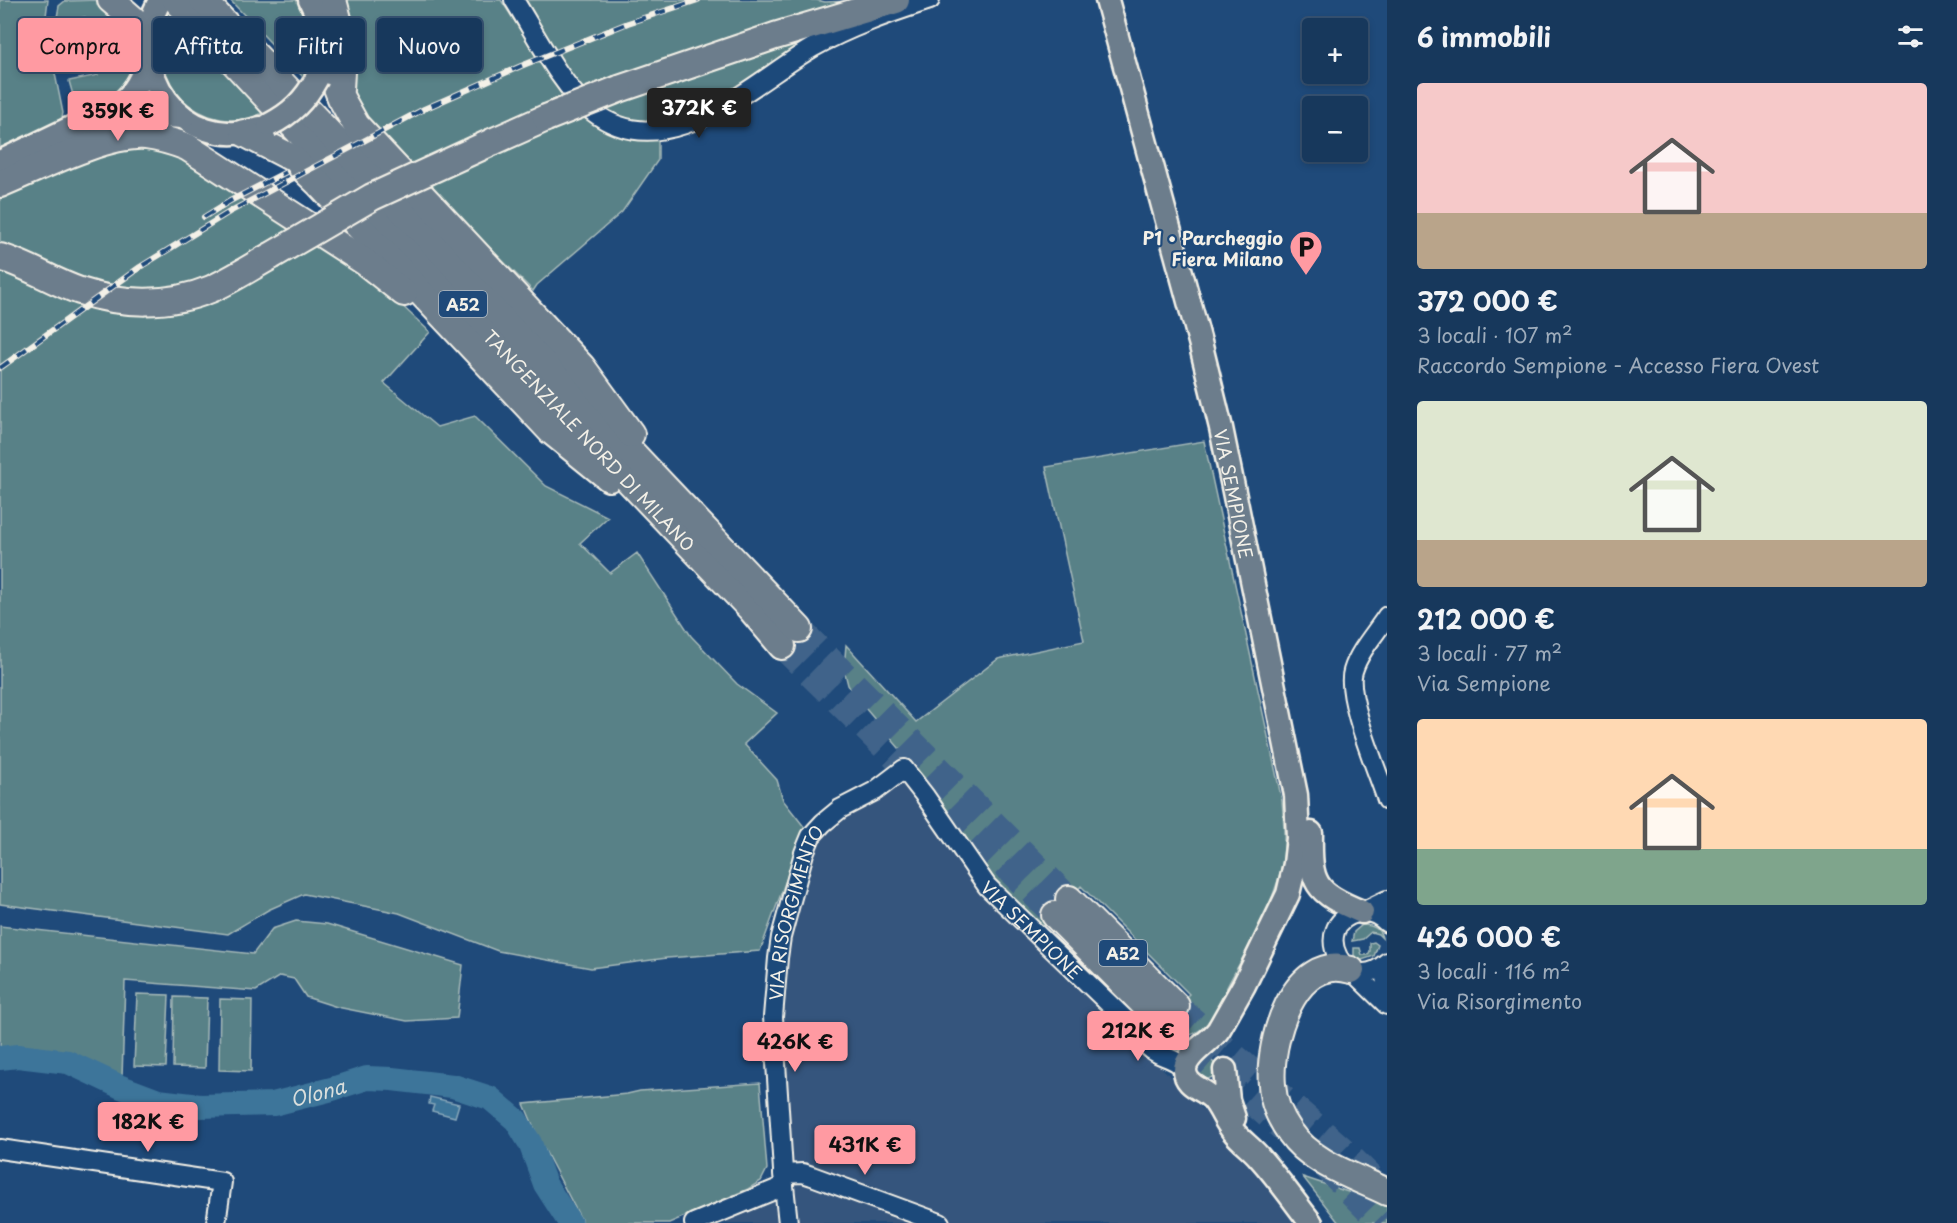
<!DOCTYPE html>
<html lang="it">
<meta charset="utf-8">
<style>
body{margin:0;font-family:"Playpen Sans",sans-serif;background:#203f62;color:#f1f3f6;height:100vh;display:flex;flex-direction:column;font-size:22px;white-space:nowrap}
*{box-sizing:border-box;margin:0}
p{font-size:20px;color:#9eacbb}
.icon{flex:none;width:33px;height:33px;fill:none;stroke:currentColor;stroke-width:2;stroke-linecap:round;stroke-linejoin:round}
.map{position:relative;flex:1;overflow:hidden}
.panel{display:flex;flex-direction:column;background:#17385c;width:570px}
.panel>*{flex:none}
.banner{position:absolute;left:18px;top:18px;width:570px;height:54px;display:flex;gap:12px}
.controls{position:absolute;left:1302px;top:18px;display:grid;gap:12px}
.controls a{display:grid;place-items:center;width:66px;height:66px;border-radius:6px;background:#17385c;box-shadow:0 3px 9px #0003,0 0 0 2px #365272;font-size:30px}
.price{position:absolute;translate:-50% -51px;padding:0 14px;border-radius:6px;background:#ff9aa2;color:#111;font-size:20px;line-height:39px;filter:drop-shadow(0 2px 3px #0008)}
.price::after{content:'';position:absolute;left:50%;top:36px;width:18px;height:14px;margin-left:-9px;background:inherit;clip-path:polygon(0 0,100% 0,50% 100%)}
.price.active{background:#222;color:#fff}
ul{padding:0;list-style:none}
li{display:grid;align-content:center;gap:12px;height:318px;padding:0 30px}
li span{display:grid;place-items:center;height:186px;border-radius:6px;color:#555}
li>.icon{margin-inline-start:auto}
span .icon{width:108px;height:108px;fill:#fffc;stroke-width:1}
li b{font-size:26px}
h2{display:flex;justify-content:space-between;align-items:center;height:72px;padding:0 30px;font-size:26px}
.pill{padding:0 21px;border-radius:6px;background:#17385c;box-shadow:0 3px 9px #0003,0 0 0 2px #365272;font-size:21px;line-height:54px}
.pill.active{background:#ff9aa2;color:#111}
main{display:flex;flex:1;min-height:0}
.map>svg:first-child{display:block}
.built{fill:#34557d}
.green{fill:#598187;stroke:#a6b9b8;stroke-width:1.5}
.water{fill:#3e759a;stroke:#87a7b9;stroke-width:1.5}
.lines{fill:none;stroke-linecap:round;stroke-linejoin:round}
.river{stroke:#3e759a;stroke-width:24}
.highway-tunnel{stroke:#3f638a;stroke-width:26;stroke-dasharray:26 13;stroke-linecap:butt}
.minor-casing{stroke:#f4f1e8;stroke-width:22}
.major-casing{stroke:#f4f1e8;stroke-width:27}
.highway-casing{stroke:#f4f1e8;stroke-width:30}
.minor{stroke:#1f4a7a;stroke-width:18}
.major{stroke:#6c7d8c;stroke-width:22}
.highway{stroke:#6c7d8c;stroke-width:26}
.rail-casing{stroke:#f4f1e8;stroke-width:6}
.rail{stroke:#1f4a7a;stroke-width:4;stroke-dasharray:11;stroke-linecap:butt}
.major-bridge-casing{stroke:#f4f1e8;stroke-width:27;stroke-linecap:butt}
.highway-bridge-casing{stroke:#f4f1e8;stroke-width:30;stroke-linecap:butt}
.major-bridge{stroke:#6c7d8c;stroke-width:22}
.highway-bridge{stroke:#6c7d8c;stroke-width:26}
.labels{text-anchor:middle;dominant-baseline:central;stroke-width:4.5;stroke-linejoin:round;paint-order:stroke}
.shield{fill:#1f4a7a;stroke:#b4bfc7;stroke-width:1.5}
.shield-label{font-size:16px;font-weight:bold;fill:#f4f1e8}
.poi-label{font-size:18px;font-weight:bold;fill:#f4f1e8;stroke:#1f4a7a;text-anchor:end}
.street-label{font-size:18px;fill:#f4f1e8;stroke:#1f4a7a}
.water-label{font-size:20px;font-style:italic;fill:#d9dedc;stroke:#1f4a7a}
</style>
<main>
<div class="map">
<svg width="1387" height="1223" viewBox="0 0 1387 1223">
<rect width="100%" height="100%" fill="#1f4a7a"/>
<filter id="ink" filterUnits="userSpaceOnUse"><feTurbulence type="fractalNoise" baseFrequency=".0167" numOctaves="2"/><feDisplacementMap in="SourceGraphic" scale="12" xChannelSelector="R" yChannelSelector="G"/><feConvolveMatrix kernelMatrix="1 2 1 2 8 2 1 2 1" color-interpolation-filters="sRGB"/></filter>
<g filter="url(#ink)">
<!-- built -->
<path class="built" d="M 901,783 L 922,798 L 970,871 L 1200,1107 L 1252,1155 L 1304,1223 L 717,1223 L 792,1191 L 781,991 L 786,947 L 814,841 L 827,827 Z"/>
<!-- green -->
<path class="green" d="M 0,0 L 48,0 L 45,24 L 63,113 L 61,121 L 0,154 Z
M 97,0 C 119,19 140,35 135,66 C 134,72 133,79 129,85 C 124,94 108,101 99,108 L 73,95 L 69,81 L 98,75 L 85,17 L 56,23 L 59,6 L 65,1 Z
M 230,0 L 297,0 C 314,22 315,53 303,77 Z
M 344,0 L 501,0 L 568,104 C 595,127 623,139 658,139 L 658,160 L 622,212 L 537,285 L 533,291 L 392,150 L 366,116 L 356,100 L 352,85 Z
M 523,0 L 816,0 L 825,2 L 850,1 L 580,93 Z
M 168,11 L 265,112 C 202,144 133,73 168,11 Z
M 804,41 C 761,70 700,121 649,122 C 631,122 616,115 600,107 L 718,64 Z
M 112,148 L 165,148 L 364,270 L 430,332 L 384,383 L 437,427 L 475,416 L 546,486 L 608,517 L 580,543 L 610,573 L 637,553 L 691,636 L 737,684 L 777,713 L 744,744 L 777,780 L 783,800 L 805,828 L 760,951 L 667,958 L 591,968 L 498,951 L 399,913 L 304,894 L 268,910 L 228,934 L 0,904 L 0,269 L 127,312 L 232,268 L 168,291 L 96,288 L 0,249 L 0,194 Z
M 1204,441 L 1282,801 C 1284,824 1286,847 1281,870 C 1270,912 1247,949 1227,987 C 1220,1001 1213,1021 1200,1030 C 1184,1041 1168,1038 1152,1031 L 1189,994 L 1081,886 L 1042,928 L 992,876 L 928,782 L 854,695 L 848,685 L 844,669 L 846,645 L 916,722 L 998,659 L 1084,641 L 1046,467 Z
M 296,921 L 327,924 L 463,965 L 457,1018 L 407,1021 L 337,1007 L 306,997 L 294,979 L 280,976 L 256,991 L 125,981 L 122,1078 L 42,1048 L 0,1049 L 0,926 L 253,954 L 272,929 Z
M 1362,925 C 1371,925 1380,928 1382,938 L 1378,934 L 1371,932 L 1363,939 L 1352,941 L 1354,932 Z
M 1374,942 L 1378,945 L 1374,956 L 1359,961 L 1354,957 L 1354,948 L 1360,948 L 1362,955 L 1368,955 L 1370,951 L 1370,943 Z
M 137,994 L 169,995 L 166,1067 L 134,1066 Z
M 174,997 L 207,998 L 205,1068 L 173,1067 Z
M 220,999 L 252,1000 L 251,1071 L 219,1070 Z
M1196 1069a10 10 0 1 1 20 0a10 10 0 1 1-20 0Z
M 760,1083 L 767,1169 L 761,1181 L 748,1189 L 669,1223 L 583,1223 L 539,1139 L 524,1104 L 627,1094 L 640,1091 Z
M 1303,1177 L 1378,1202 L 1387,1207 L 1387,1223 L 1339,1223 Z"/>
<!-- water -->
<path class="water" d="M 430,1097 L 459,1104 L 455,1117 L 432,1111 L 434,1105 L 429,1104 Z"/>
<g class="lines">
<!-- river -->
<path class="river" id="s1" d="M 0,1058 L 18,1056 L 68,1062 L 121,1087 L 158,1101 L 200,1106 L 273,1104 L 332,1089 L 367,1078 L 392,1079 L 453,1086 L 490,1098 L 516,1120 L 530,1143 L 545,1184 L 570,1223"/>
<!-- highway-tunnel -->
<path class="highway-tunnel" d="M 799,629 L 1069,899
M 782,646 L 1055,915
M 1176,1006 L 1340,1147 L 1383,1189
M 1161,1021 L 1291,1136
M 1323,1164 L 1381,1223"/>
<defs>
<g id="minor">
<path d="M 514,0 C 535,33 562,88 592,111 C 666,169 749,85 812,48 C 849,27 890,13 930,0"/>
<path d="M 1387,616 C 1376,633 1359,651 1353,671 C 1345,696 1378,772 1387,800"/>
<path d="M 1362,912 L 1387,900"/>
<path d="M 1387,923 C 1379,915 1368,910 1357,913 C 1308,925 1345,1001 1387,962"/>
<path d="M 1383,966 L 1387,989"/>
<path d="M 1351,970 L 1387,1005"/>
<path d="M 0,1149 L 222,1182 L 216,1223"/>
<path d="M 783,1174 L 803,1173 L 812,1176 L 940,1223"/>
<path d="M 784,1186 L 788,1223"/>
<path id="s2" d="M 694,1223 L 784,1186 L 773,1017 L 778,958 L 781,937 L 804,853 L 811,836 L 823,823 L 840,809 L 875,791 L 904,769 L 925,796 L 987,886 L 1129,1023 C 1136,1032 1143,1043 1152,1050 C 1163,1058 1178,1058 1185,1071"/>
</g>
<g id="major">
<path d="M 160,0 C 122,69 182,155 260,128"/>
<path d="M 310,0 C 321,21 325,45 320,68"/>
<path id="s3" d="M 1107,0 L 1200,342 L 1221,428 L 1296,795 L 1298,838 L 1295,864 L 1288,894 L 1244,985 L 1219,1029 C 1211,1042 1185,1054 1185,1070 C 1185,1086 1202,1088 1212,1098 C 1221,1108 1225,1122 1234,1132 C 1242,1142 1252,1148 1260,1158 C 1278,1178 1294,1201 1311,1223"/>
<path d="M 59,147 L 125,118 L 150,115 L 183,117"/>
<path d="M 0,162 L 121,104 C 135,92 142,78 148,61"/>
<path d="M 1311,833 C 1310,884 1314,892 1362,912"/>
<path d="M 1225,1070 L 1228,1100 L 1234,1118"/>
</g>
<g id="highway">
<path d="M 111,0 L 133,19 L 147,39"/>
<path id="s4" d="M 176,0 L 396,236 L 750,608 L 782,646"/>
<path d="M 203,0 L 799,629"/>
<path d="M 333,0 L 343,38 L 340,89"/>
<path d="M 323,52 L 341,98 L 356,125 L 582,367 L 631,434"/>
<path d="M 619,89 L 775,36 L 896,0"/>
<path d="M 244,133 L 292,158 L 319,184 L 551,431 L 609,478"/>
<path d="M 492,142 L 546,118"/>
<path d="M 0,184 C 39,168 106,133 146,136 C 161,138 174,142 187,147 L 365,262 L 404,293"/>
<path d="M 0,257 C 28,265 53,282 80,291 C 122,305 170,306 211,289 C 232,280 251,267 271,256"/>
<path d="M 1069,899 L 1176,1006"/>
<path d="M 1055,915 L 1161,1021"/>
<path d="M 1351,970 C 1293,952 1268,1043 1272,1085 C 1273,1102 1280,1118 1290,1132 C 1311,1163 1354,1176 1387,1192"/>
</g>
</defs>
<!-- minor casing -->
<use href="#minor" class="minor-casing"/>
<!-- major casing -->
<use href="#major" class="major-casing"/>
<!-- highway casing -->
<use href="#highway" class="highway-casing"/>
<!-- minor -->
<use href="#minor" class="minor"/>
<!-- major -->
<use href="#major" class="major"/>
<!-- highway -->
<use href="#highway" class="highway"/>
<defs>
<path id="rail" d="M 204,217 L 230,201 L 286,172
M 0,368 L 140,267 L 231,211 L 424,109 L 521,66 L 628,23 L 698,0"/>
</defs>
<!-- rail casing -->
<use href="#rail" class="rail-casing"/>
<!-- rail -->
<use href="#rail" class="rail"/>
<defs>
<path id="major-bridge" d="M 269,125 C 291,114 305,100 317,78"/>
<path id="highway-bridge" d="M 546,118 L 619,89
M 271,256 L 372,197 L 492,142"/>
</defs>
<!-- major-bridge casing -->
<use href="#major-bridge" class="major-bridge-casing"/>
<!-- highway-bridge casing -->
<use href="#highway-bridge" class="highway-bridge-casing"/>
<!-- major-bridge -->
<use href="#major-bridge" class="major-bridge"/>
<!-- highway-bridge -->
<use href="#highway-bridge" class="highway-bridge"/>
</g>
</g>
<!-- icons -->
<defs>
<symbol id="parking-pin" viewBox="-11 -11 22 30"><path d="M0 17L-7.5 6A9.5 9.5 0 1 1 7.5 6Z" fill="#ff9aa2" stroke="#1f4a7a"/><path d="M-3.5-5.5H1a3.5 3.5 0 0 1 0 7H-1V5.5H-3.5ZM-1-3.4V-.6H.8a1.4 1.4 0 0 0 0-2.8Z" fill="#111"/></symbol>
</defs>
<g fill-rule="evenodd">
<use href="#parking-pin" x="1287" y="228" width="38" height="52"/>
</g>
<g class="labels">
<!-- shield labels -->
<g class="shield">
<rect x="439" y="291" width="48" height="26" rx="4.5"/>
<rect x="1099" y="940" width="48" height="26" rx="4.5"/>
</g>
<g class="shield-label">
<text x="463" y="304">A52</text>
<text x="1123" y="953">A52</text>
</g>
<!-- poi labels -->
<g class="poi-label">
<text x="1283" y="237">P1 • Parcheggio<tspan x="1283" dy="21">Fiera Milano</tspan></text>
</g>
<!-- street labels -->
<g class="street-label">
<text stroke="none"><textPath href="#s4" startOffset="604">TANGENZIALE NORD DI MILANO</textPath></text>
<text stroke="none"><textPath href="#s3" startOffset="510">VIA SEMPIONE</textPath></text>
<text stroke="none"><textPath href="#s2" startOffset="374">VIA RISORGIMENTO</textPath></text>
<text stroke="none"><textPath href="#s2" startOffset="774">VIA SEMPIONE</textPath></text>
</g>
<!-- water labels -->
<g class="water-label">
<text stroke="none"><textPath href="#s1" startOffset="328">Olona</textPath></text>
</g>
</g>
</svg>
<div class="controls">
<a>+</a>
<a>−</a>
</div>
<b class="price active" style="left:699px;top:139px">372K €</b>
<b class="price" style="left:118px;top:142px">359K €</b>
<b class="price" style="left:1138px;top:1062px">212K €</b>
<b class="price" style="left:795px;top:1073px">426K €</b>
<b class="price" style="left:148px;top:1153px">182K €</b>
<b class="price" style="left:865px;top:1176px">431K €</b>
<div class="banner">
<a class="pill active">Compra</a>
<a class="pill">Affitta</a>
<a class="pill">Filtri</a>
<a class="pill">Nuovo</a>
</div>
</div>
<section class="panel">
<h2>6 immobili<svg class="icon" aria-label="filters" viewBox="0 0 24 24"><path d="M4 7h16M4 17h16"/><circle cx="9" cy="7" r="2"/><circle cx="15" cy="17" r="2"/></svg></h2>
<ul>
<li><span style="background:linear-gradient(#f6c9c9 70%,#b9a48a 0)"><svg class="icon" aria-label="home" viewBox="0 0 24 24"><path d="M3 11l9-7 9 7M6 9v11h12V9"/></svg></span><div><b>372 000 €</b><p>3 locali · 107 m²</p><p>Raccordo Sempione - Accesso Fiera Ovest</p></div></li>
<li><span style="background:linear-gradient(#dfe7d0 75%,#b9a48a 0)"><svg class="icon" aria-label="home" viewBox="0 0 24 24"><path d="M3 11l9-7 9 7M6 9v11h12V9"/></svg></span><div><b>212 000 €</b><p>3 locali · 77 m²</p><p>Via Sempione</p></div></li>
<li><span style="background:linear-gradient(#ffd9b3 70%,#7fa58c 0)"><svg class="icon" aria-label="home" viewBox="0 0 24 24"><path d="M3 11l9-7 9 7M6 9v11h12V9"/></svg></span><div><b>426 000 €</b><p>3 locali · 116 m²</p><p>Via Risorgimento</p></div></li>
</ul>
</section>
</main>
